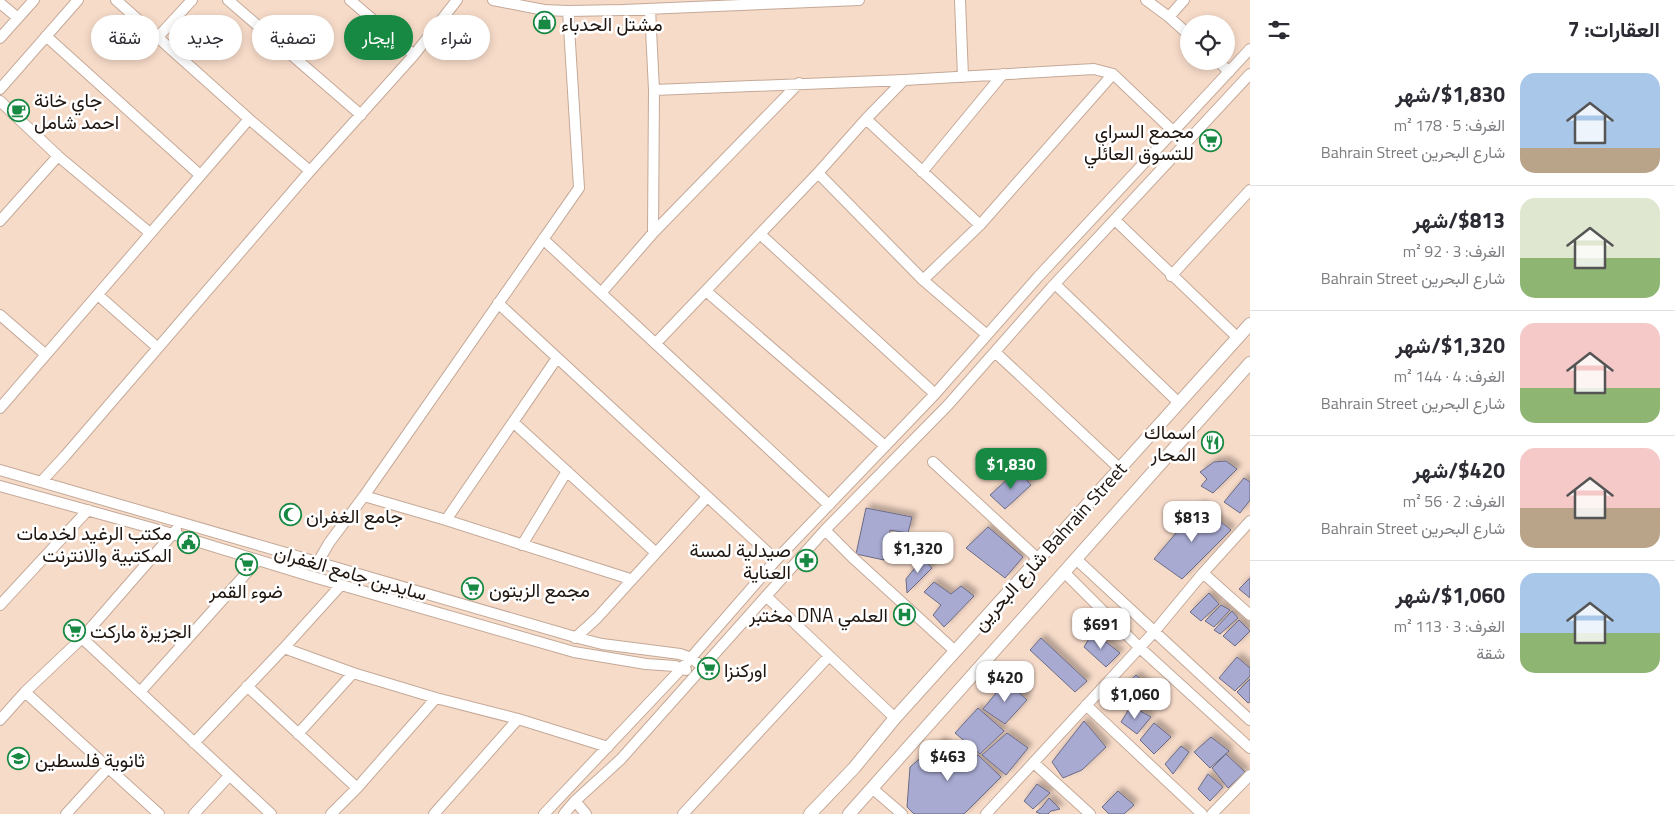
<!DOCTYPE html>
<html lang="ar">
<meta charset="utf-8">
<style>
body{margin:0;font-family:"Titillium Web",Vazirmatn,sans-serif;background:#f7f7f7;color:#2b2b33;direction:rtl;height:100vh;display:flex;flex-direction:column;font-size:19px;white-space:nowrap}
*{box-sizing:border-box;margin:0}
p{font-size:16px;color:#7c7c81}
.icon{flex:none;width:28px;height:28px;fill:none;stroke:currentColor;stroke-width:2;stroke-linecap:round;stroke-linejoin:round}
.map{position:relative;flex:1;overflow:hidden;direction:ltr}
.details{display:flex;flex-direction:column;background:#fff;width:425px}
.details>*{flex:none}
.guide{position:absolute;left:15px;top:15px;width:475px;height:45px;direction:rtl;display:flex;gap:10px}
.controls{position:absolute;left:1180px;top:15px;display:grid;gap:10px}
.controls a{display:grid;place-items:center;width:55px;height:55px;border-radius:50%;background:#fff;box-shadow:0 2px 8px #0003;font-size:25px}
.price{position:absolute;translate:-50% -42px;padding:0 11px;border-radius:10px;background:#fff;color:#222;font-size:16px;line-height:32px;filter:drop-shadow(0 1px 2px #0008)}
.price::after{content:'';position:absolute;left:50%;top:30px;width:15px;height:11px;margin-left:-8px;background:inherit;clip-path:polygon(0 0,100% 0,50% 100%)}
.price.on{background:#188942;color:#fff}
ul{padding:0;list-style:none}
li{display:flex;align-items:center;gap:15px;height:125px;padding:0 15px}
li+li{border-top:1px solid #e1e1e2}
li span{display:grid;place-items:center;flex:none;width:140px;height:100px;border-radius:15px;color:#555}
li>.icon{margin-inline-start:auto}
span .icon{width:60px;height:60px;fill:#fffc;stroke-width:1}
li b{font-size:21px}
h2{display:flex;justify-content:space-between;align-items:center;height:60px;padding:0 15px;font-size:21px}
.tag{padding:0 18px;border-radius:22px;background:#fff;box-shadow:0 2px 8px #0003;font-size:18px;line-height:45px}
.tag.on{background:#188942;color:#fff}
main{display:flex;flex:1;min-height:0}
.map>svg:first-child{display:block}
.building{fill:#a8aad2;stroke:#6b6b85;filter:url(#shadow)}
.lines{fill:none;stroke-linecap:round;stroke-linejoin:round}
.minor-casing{stroke:#c4a998;stroke-width:12}
.major-casing{stroke:#c4a998;stroke-width:14}
.minor{stroke:#fff;stroke-width:10}
.major{stroke:#fff;stroke-width:12}
.labels{text-anchor:middle;dominant-baseline:central;stroke-width:5;stroke-linejoin:round;paint-order:stroke}
.poi-label{font-size:19px;fill:#1f150f;stroke:#fff;text-anchor:start}
.street-label{font-size:19px;fill:#1f150f;stroke:#fff}
</style>
<main>
<section class="details">
<h2>العقارات: 7<svg class="icon" aria-label="filters" viewBox="0 0 24 24"><path d="M4 7h16M4 17h16"/><circle cx="9" cy="7" r="2"/><circle cx="15" cy="17" r="2"/></svg></h2>
<ul>
<li><span style="background:linear-gradient(#a9c7e8 75%,#b9a48a 0)"><svg class="icon" aria-label="home" viewBox="0 0 24 24"><path d="M3 11l9-7 9 7M6 9v11h12V9"/></svg></span><div><b>$1,830/شهر</b><p>الغرف: 5 · 178 m²</p><p>شارع البحرين Bahrain Street</p></div></li>
<li><span style="background:linear-gradient(#dfe7d0 60%,#8fb573 0)"><svg class="icon" aria-label="home" viewBox="0 0 24 24"><path d="M3 11l9-7 9 7M6 9v11h12V9"/></svg></span><div><b>$813/شهر</b><p>الغرف: 3 · 92 m²</p><p>شارع البحرين Bahrain Street</p></div></li>
<li><span style="background:linear-gradient(#f6c9c9 65%,#8fb573 0)"><svg class="icon" aria-label="home" viewBox="0 0 24 24"><path d="M3 11l9-7 9 7M6 9v11h12V9"/></svg></span><div><b>$1,320/شهر</b><p>الغرف: 4 · 144 m²</p><p>شارع البحرين Bahrain Street</p></div></li>
<li><span style="background:linear-gradient(#f6c9c9 60%,#b9a48a 0)"><svg class="icon" aria-label="home" viewBox="0 0 24 24"><path d="M3 11l9-7 9 7M6 9v11h12V9"/></svg></span><div><b>$420/شهر</b><p>الغرف: 2 · 56 m²</p><p>شارع البحرين Bahrain Street</p></div></li>
<li><span style="background:linear-gradient(#a9c7e8 60%,#8fb573 0)"><svg class="icon" aria-label="home" viewBox="0 0 24 24"><path d="M3 11l9-7 9 7M6 9v11h12V9"/></svg></span><div><b>$1,060/شهر</b><p>الغرف: 3 · 113 m²</p><p>شقة</p></div></li>
</ul>
</section>
<div class="map">
<svg width="1250" height="814" viewBox="0 0 1250 814">
<defs>
<filter id="shadow"><feDropShadow dx="4.5" dy="-4.5" stdDeviation="2.5" flood-color="#0004"/></filter>
</defs>
<rect width="100%" height="100%" fill="#f7dbc9"/>
<!-- building -->
<path class="building" d="M 1226,461 L 1237,469 L 1213,493 L 1201,486 L 1207,479 L 1200,472 L 1214,462 Z
M 1018,470 L 1031,485 L 1005,509 L 990,495 Z
M 1244,478 L 1250,482 L 1250,500 L 1240,513 L 1224,502 Z
M 1200,505 L 1231,530 L 1182,579 L 1154,559 Z
M 866,508 L 912,517 L 908,533 L 890,530 L 884,560 L 856,554 Z
M 988,527 L 1023,557 L 1005,578 L 966,548 Z
M 923,558 L 932,568 L 907,593 L 906,579 Z
M 1250,578 L 1250,598 L 1239,589 Z
M 934,582 L 951,594 L 961,586 L 974,596 L 944,627 L 933,615 L 941,605 L 924,592 Z
M 1209,593 L 1219,604 L 1201,621 L 1190,612 Z
M 1221,605 L 1230,610 L 1214,627 L 1205,621 Z
M 1232,611 L 1238,618 L 1220,634 L 1214,630 Z
M 1239,620 L 1250,631 L 1235,646 L 1223,636 Z
M 1093,632 L 1120,653 L 1106,667 L 1084,647 Z
M 1041,638 L 1087,681 L 1075,692 L 1030,650 Z
M 1237,657 L 1250,668 L 1250,676 L 1235,691 L 1219,678 Z
M 1136,675 L 1150,687 L 1137,703 L 1121,689 Z
M 1250,679 L 1250,702 L 1248,703 L 1237,692 Z
M 1006,681 L 1027,700 L 1005,724 L 983,709 Z
M 1131,706 L 1151,717 L 1137,734 L 1121,722 Z
M 978,708 L 1004,731 L 980,754 L 955,733 Z
M 1084,721 L 1106,747 L 1082,770 L 1063,778 L 1052,762 Z
M 1154,723 L 1171,737 L 1154,754 L 1140,740 Z
M 1007,733 L 1028,748 L 1006,775 L 982,755 Z
M 1211,737 L 1229,751 L 1210,768 L 1194,752 Z
M 941,741 L 963,760 L 978,755 L 1001,777 L 964,814 L 914,814 L 907,807 L 910,767 Z
M 1181,746 L 1189,752 L 1173,774 L 1165,764 Z
M 1226,754 L 1245,772 L 1228,788 L 1212,768 Z
M 1208,774 L 1223,787 L 1210,801 L 1198,789 Z
M 1037,784 L 1050,793 L 1033,809 L 1024,801 Z
M 1118,791 L 1134,805 L 1124,814 L 1109,814 L 1102,807 Z
M 1049,798 L 1060,809 L 1051,811 L 1048,814 L 1041,814 L 1036,812 L 1042,807 Z"/>
<g class="lines">
<defs>
<path id="minor" d="M 116,0 L 249,119 L 310,171
M 228,0 L 361,115
M 350,0 L 414,55
M 493,0 L 544,10 L 568,11 L 623,10 L 859,0
M 960,0 L 963,77
M 1146,0 L 1169,17 L 1189,35
M 0,3 L 18,18
M 650,9 L 654,90 L 653,233
M 1169,17 L 1184,0
M 46,36 L 200,175
M 0,38 L 34,0
M 157,38 L 192,0
M 1218,61 L 1229,72
M 0,89 L 78,0
M 654,90 L 904,80 L 1094,69 L 1113,74 L 1174,132
M 0,101 L 58,156 L 150,233
M 866,119 L 980,225
M 922,172 L 1003,74
M 818,173 L 923,280 L 987,335
M 1115,220 L 1238,338
M 0,221 L 58,156
M 760,234 L 935,394
M 543,239 L 829,505
M 1171,276 L 1250,190
M 923,280 L 980,225 L 1113,74
M 1055,284 L 1179,403
M 706,291 L 885,446
M 602,292 L 653,233 L 799,83
M 98,295 L 158,348
M 498,303 L 776,560
M 0,315 L 45,354
M 656,343 L 818,173 L 866,119 L 904,80
M 995,352 L 1119,468
M 0,408 L 249,119
M 513,422 L 655,552
M 933,462 L 1038,559
M 0,470 L 582,639 L 602,644 L 680,654 L 691,658 L 703,667
M 41,482 L 65,456 L 310,171 L 414,55 L 457,0
M 0,486 L 173,534 L 310,576 L 574,652 L 646,664 L 675,666 L 686,670
M 364,496 L 446,520 L 630,579
M 446,520 L 557,358
M 825,530 L 852,557 L 955,651
M 522,545 L 567,471
M 1076,559 L 1250,720
M 318,562 L 329,543 L 364,496 L 579,188 L 568,11
M 1064,572 L 1139,647 L 1250,748
M 1203,573 L 1250,615
M 766,596 L 895,718
M 0,605 L 88,510
M 82,638 L 271,814
M 575,638 L 597,618 L 707,497
M 284,648 L 353,673 L 436,698 L 518,719 L 608,747
M 247,686 L 357,788
M 25,692 L 159,814
M 140,692 L 258,560
M 1086,705 L 1202,814
M 0,720 L 25,692 L 82,638 L 176,530
M 298,734 L 353,673
M 194,743 L 284,648 L 341,585
M 1034,763 L 1090,814
M 873,789 L 902,814
M 575,801 L 586,814
M 66,814 L 108,768
M 194,814 L 229,776
M 331,814 L 357,788 L 436,698
M 434,814 L 518,719
M 544,814 L 682,668 L 776,560 L 935,394 L 1038,277 L 1250,49
M 564,814 L 575,801 L 621,759 L 825,530 L 948,405 L 1051,288 L 1250,74
M 683,814 L 829,656
M 986,814 L 1154,632 L 1203,573 L 1250,521
M 1212,814 L 1250,775"/>
<path id="major" d="M 810,814 L 854,768 L 895,718 L 1250,324
M 849,814 L 1250,363"/>
</defs>
<!-- minor casing -->
<use href="#minor" class="minor-casing"/>
<!-- major casing -->
<use href="#major" class="major-casing"/>
<!-- minor -->
<use href="#minor" class="minor"/>
<!-- major -->
<use href="#major" class="major"/>
</g>
<!-- icons -->
<defs>
<symbol id="shop-ring" viewBox="-11 -11 22 22"><circle r="9.5" fill="#fff" stroke="#188942" stroke-width="1.5"/><path d="M-5-2.5h2.3a2.7 3.5 0 0 1 5.4 0H5L5.5 6h-11ZM-1.5-2.5h3a1.5 2.3 0 0 0-3 0Z" fill="#188942"/></symbol>
<symbol id="cafe-ring" viewBox="-11 -11 22 22"><circle r="9.5" fill="#fff" stroke="#188942" stroke-width="1.5"/><path d="M-5.5-4.5H6V0H3Q3 3.5 0 3.5H-2.5Q-5.5 3.5-5.5 0ZM3-3.2v2h1.7v-2ZM-6 4.5H4V6H-6Z" fill="#188942"/></symbol>
<symbol id="supermarket-ring" viewBox="-11 -11 22 22"><circle r="9.5" fill="#fff" stroke="#188942" stroke-width="1.5"/><path d="M-6-5.5h2.5l.6 2H6L4.5 2H-2.5L-4.4-4H-6ZM-1.5 3.2a1.3 1.3 0 1 0 .1 0ZM3 3.2a1.3 1.3 0 1 0 .1 0Z" fill="#188942"/></symbol>
<symbol id="restaurant-ring" viewBox="-11 -11 22 22"><circle r="9.5" fill="#fff" stroke="#188942" stroke-width="1.5"/><path d="M-5-6h1v4h1v-4h1v4h1v-4h1v5L-1.5 .5V6h-2V.5L-5-1ZM5-6V6H3V1.5H1.5Q1.5-4 5-6Z" fill="#188942"/></symbol>
<symbol id="mosque-ring" viewBox="-11 -11 22 22"><circle r="9.5" fill="#fff" stroke="#188942" stroke-width="1.5"/><path d="M3.5-4.9A6 6 0 1 0 3.5 4.9A5 5 0 1 1 3.5-4.9Z" fill="#188942"/></symbol>
<symbol id="civic-ring" viewBox="-11 -11 22 22"><circle r="9.5" fill="#fff" stroke="#188942" stroke-width="1.5"/><path d="M-.6-6.5H3V-4.5H.6V-3L4-1V1h2V6H-6V1h2V-1L-.6-3ZM-1.2 2.5V6h2.4V2.5Z" fill="#188942"/></symbol>
<symbol id="pharmacy-ring" viewBox="-11 -11 22 22"><circle r="9.5" fill="#fff" stroke="#188942" stroke-width="1.5"/><path d="M-2-6h4v4h4v4h-4v4h-4v-4h-4v-4h4Z" fill="#188942"/></symbol>
<symbol id="hospital-ring" viewBox="-11 -11 22 22"><circle r="9.5" fill="#fff" stroke="#188942" stroke-width="1.5"/><path d="M-5-5h3v3.5h4V-5h3V5h-3V1.5h-4V5h-3Z" fill="#188942"/></symbol>
<symbol id="school-ring" viewBox="-11 -11 22 22"><circle r="9.5" fill="#fff" stroke="#188942" stroke-width="1.5"/><path d="M0-5L7-2L0 1L-7-2ZM-4 1L0 2.5L4 1V4Q0 6-4 4Z" fill="#188942"/></symbol>
</defs>
<g fill-rule="evenodd">
<use href="#shop-ring" x="532" y="10" width="25" height="25"/>
<use href="#cafe-ring" x="6" y="98" width="25" height="25"/>
<use href="#supermarket-ring" x="1198" y="128" width="25" height="25"/>
<use href="#restaurant-ring" x="1200" y="430" width="25" height="25"/>
<use href="#mosque-ring" x="278" y="502" width="25" height="25"/>
<use href="#civic-ring" x="176" y="530" width="25" height="25"/>
<use href="#pharmacy-ring" x="794" y="548" width="25" height="25"/>
<use href="#supermarket-ring" x="234" y="552" width="25" height="25"/>
<use href="#supermarket-ring" x="460" y="576" width="25" height="25"/>
<use href="#hospital-ring" x="892" y="602" width="25" height="25"/>
<use href="#supermarket-ring" x="62" y="618" width="25" height="25"/>
<use href="#supermarket-ring" x="696" y="656" width="25" height="25"/>
<use href="#school-ring" x="6" y="746" width="25" height="25"/>
</g>
<g class="labels">
<!-- poi labels -->
<g class="poi-label">
<text x="561" y="23">مشتل الحدباء</text>
<text x="34" y="99">جاي خانة<tspan x="34" dy="22">احمد شامل</tspan></text>
<text x="1194" y="130" text-anchor="end">مجمع السراي<tspan x="1194" dy="22">للتسوق العائلي</tspan></text>
<text x="1196" y="431" text-anchor="end">اسماك<tspan x="1196" dy="22">المحار</tspan></text>
<text x="306" y="515">جامع الغفران</text>
<text x="172" y="532" text-anchor="end">مكتب الرغيد لخدمات<tspan x="172" dy="22">المكتبية والانترنت</tspan></text>
<text x="791" y="549" text-anchor="end">صيدلية لمسة<tspan x="791" dy="22">العناية</tspan></text>
<text x="489" y="589">مجمع الزيتون</text>
<text x="246" y="590" text-anchor="middle">ضوء القمر</text>
<text x="888" y="614" text-anchor="end">مختبر DNA العلمي</text>
<text x="90" y="630">الجزيرة ماركت</text>
<text x="724" y="669">اوركنزا</text>
<text x="35" y="759">ثانوية فلسطين</text>
</g>
<!-- street labels -->
<g class="street-label">
<text transform="translate(1049 546) rotate(-48)">شارع البحرين Bahrain Street</text>
<text transform="translate(351 572) rotate(16)">سايدين جامع الغفران</text>
</g>
</g>
</svg>
<div class="controls">
<a><svg class="icon" aria-label="locate" viewBox="0 0 24 24"><circle cx="12" cy="12" r="6"/><path d="M12 2v4M12 18v4M2 12h4M18 12h4"/></svg></a>
</div>
<b class="price on" style="left:1011px;top:490px">$1,830</b>
<b class="price" style="left:1192px;top:543px">$813</b>
<b class="price" style="left:918px;top:574px">$1,320</b>
<b class="price" style="left:1101px;top:650px">$691</b>
<b class="price" style="left:1005px;top:703px">$420</b>
<b class="price" style="left:1135px;top:720px">$1,060</b>
<b class="price" style="left:948px;top:782px">$463</b>
<div class="guide">
<a class="tag">شراء</a>
<a class="tag on">إيجار</a>
<a class="tag">تصفية</a>
<a class="tag">جديد</a>
<a class="tag">شقة</a>
</div>
</div>
</main>
